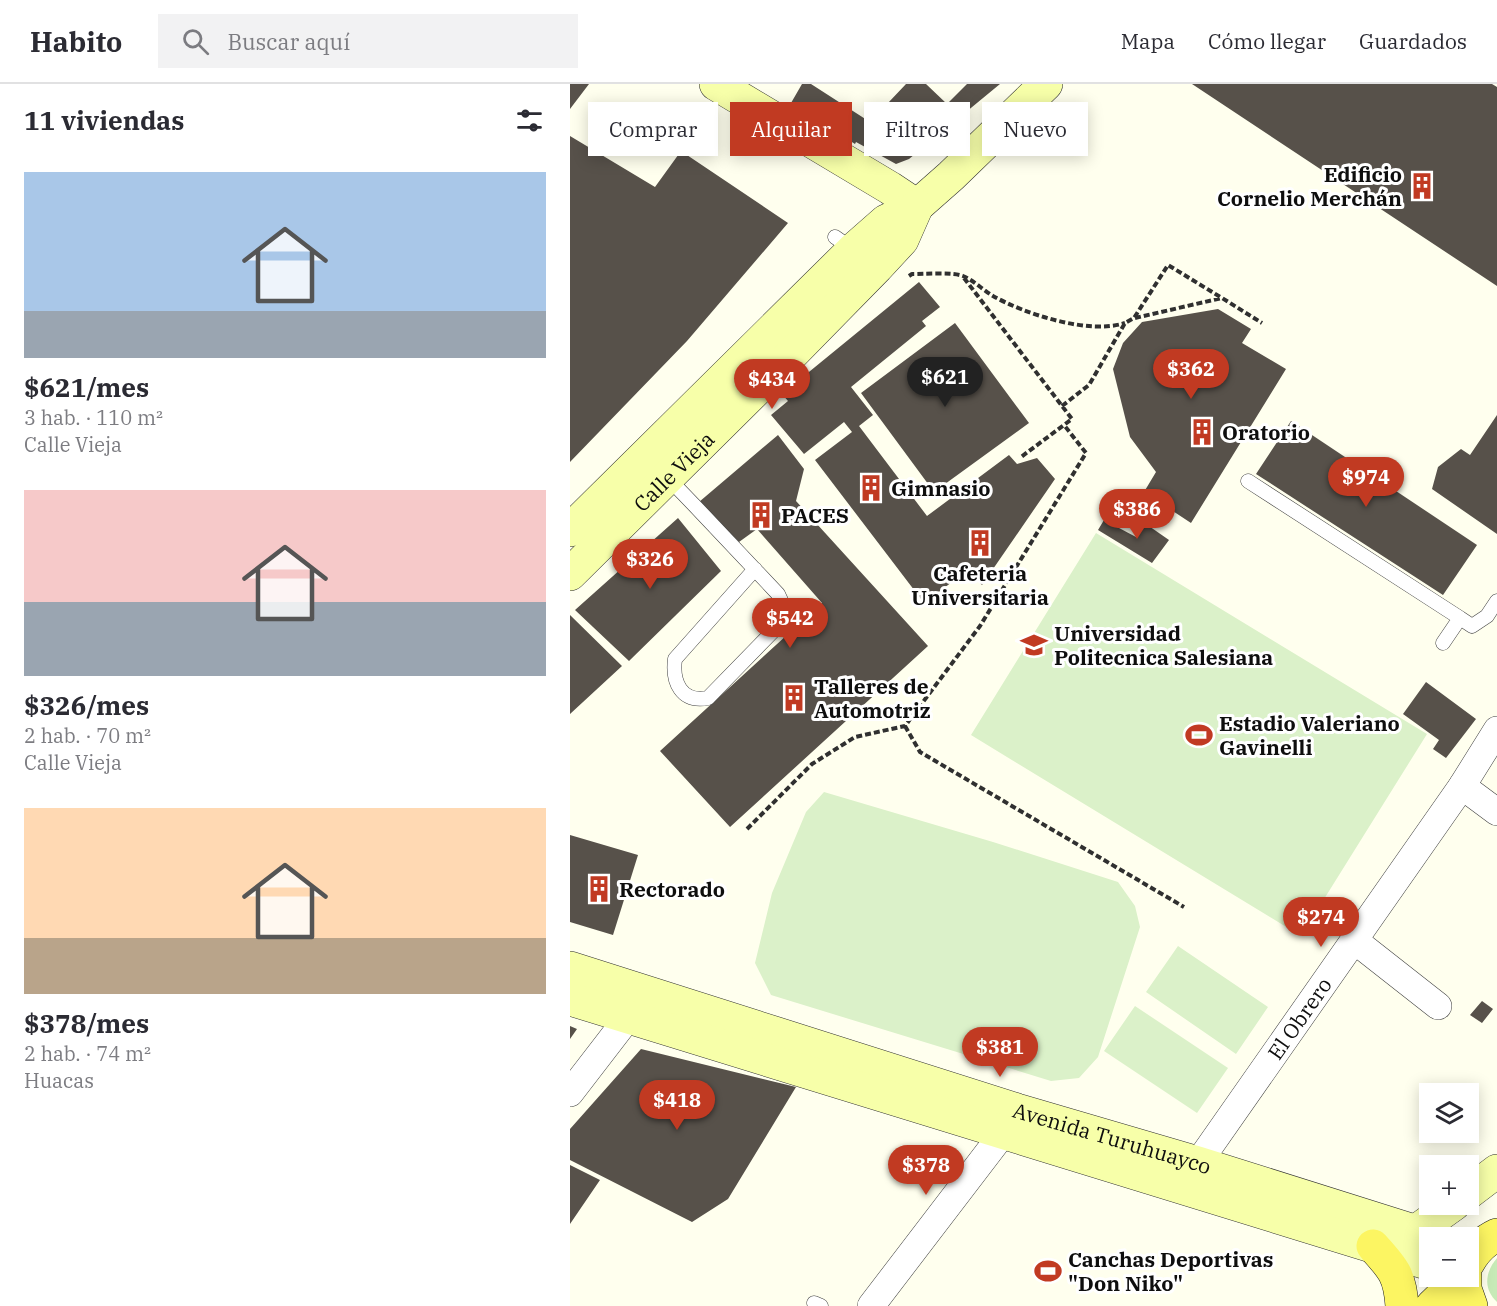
<!DOCTYPE html>
<html lang="es">
<meta charset="utf-8">
<style>
body{margin:0;font-family:"IBM Plex Serif",serif;background:#f2f2f3;color:#2b2b33;height:100vh;display:flex;flex-direction:column;font-size:22px;white-space:nowrap}
*{box-sizing:border-box;margin:0}
p{font-size:20px;color:#7c7c81}
.icon{flex:none;width:33px;height:33px;fill:none;stroke:currentColor;stroke-width:2;stroke-linecap:round;stroke-linejoin:round}
.map{position:relative;flex:1;overflow:hidden}
.details{display:flex;flex-direction:column;background:#fff;width:570px}
.details>*{flex:none}
.top-card{position:absolute;left:18px;top:18px;width:570px;height:54px;display:flex;gap:12px}
.fabs{position:absolute;left:849px;top:999px;display:grid;gap:12px}
.fabs a{display:grid;place-items:center;width:60px;height:60px;border-radius:0px;background:#fff;box-shadow:0 3px 15px #0003;font-size:30px}
.price{position:absolute;translate:-50% -51px;padding:0 14px;border-radius:21px;background:#c13a22;color:#fff;font-size:20px;line-height:39px;filter:drop-shadow(0 2px 3px #0008)}
.price::after{content:'';position:absolute;left:50%;top:36px;width:18px;height:14px;margin-left:-9px;background:inherit;clip-path:polygon(0 0,100% 0,50% 100%)}
.price.current{background:#222;color:#fff}
ul{padding:0;list-style:none}
li{display:grid;align-content:center;gap:12px;height:318px;padding:0 24px}
li span{display:grid;place-items:center;height:186px;border-radius:0px;color:#555}
li>.icon{margin-inline-start:auto}
span .icon{width:108px;height:108px;fill:#fffc;stroke-width:1}
li b{font-size:26px}
h2{display:flex;justify-content:space-between;align-items:center;height:72px;padding:0 24px;font-size:26px}
.chip{padding:0 21px;border-radius:0px;background:#fff;box-shadow:0 3px 15px #0003;font-size:21px;line-height:54px}
.chip.current{background:#c13a22;color:#fff}
header{display:flex;align-items:center;gap:36px;box-sizing:border-box;height:84px;padding:0 30px;background:#fff;border-bottom:2px solid #e1e1e2}
header strong{font-size:28px}
nav{display:flex;gap:33px;margin-inline-start:auto;font-size:21px}
.search{width:420px;height:54px;background:#f2f2f3;display:flex;align-items:center;gap:15px;box-sizing:border-box;padding:0 21px;border-radius:0px;color:#7c7c81;font-size:22px}
main{display:flex;flex:1;min-height:0}
.map>svg:first-child{display:block}
.green{fill:#c7eab7}
.pitch{fill:#dbf1c9}
.building{fill:#57514a}
.lines{fill:none;stroke-linecap:round;stroke-linejoin:round}
.lane-casing{stroke:#414141;stroke-width:15}
.street-casing{stroke:#414141;stroke-width:28}
.secondary-casing{stroke:#303030;stroke-width:34}
.primary-casing{stroke:#1f1f1f;stroke-width:34}
.path{stroke:#303030;stroke-width:4;stroke-dasharray:6 3;stroke-linecap:butt}
.lane{stroke:#fff;stroke-width:14}
.street{stroke:#fff;stroke-width:27}
.secondary{stroke:#f7ffa9;stroke-width:33}
.primary{stroke:#fcf562;stroke-width:33}
.labels{text-anchor:middle;dominant-baseline:central;stroke-width:6;stroke-linejoin:round;paint-order:stroke}
.poi-label{font-size:21px;font-weight:bold;fill:#0e0e0e;stroke:#fff;text-anchor:start}
.street-label{font-size:21px;fill:#0e0e0e;stroke:#fff}
</style>
<header>
<strong>Habito</strong>
<div class="search"><svg class="icon" aria-label="search" viewBox="0 0 24 24"><circle cx="10" cy="10" r="6"/><path d="M15 15l6 6"/></svg>Buscar aquí</div>
<nav><a>Mapa</a><a>Cómo llegar</a><a>Guardados</a></nav>
</header>
<main>
<section class="details">
<h2>11 viviendas<svg class="icon" aria-label="filters" viewBox="0 0 24 24"><path d="M4 7h16M4 17h16"/><circle cx="9" cy="7" r="2"/><circle cx="15" cy="17" r="2"/></svg></h2>
<ul>
<li><span style="background:linear-gradient(#a9c7e8 75%,#9aa5b1 0)"><svg class="icon" aria-label="home" viewBox="0 0 24 24"><path d="M3 11l9-7 9 7M6 9v11h12V9"/></svg></span><div><b>$621/mes</b><p>3 hab. · 110 m²</p><p>Calle Vieja</p></div></li>
<li><span style="background:linear-gradient(#f6c9c9 60%,#9aa5b1 0)"><svg class="icon" aria-label="home" viewBox="0 0 24 24"><path d="M3 11l9-7 9 7M6 9v11h12V9"/></svg></span><div><b>$326/mes</b><p>2 hab. · 70 m²</p><p>Calle Vieja</p></div></li>
<li><span style="background:linear-gradient(#ffd9b3 70%,#b9a48a 0)"><svg class="icon" aria-label="home" viewBox="0 0 24 24"><path d="M3 11l9-7 9 7M6 9v11h12V9"/></svg></span><div><b>$378/mes</b><p>2 hab. · 74 m²</p><p>Huacas</p></div></li>
</ul>
</section>
<div class="map">
<svg width="927" height="1222" viewBox="0 0 927 1222">
<rect width="100%" height="100%" fill="#ffe"/>
<!-- green -->
<path class="green" d="M 927,1174 L 927,1218 C 913,1205 915,1188 927,1174 Z"/>
<!-- pitch -->
<path class="pitch" d="M 526,449 L 857,650 L 731,852 L 401,651 Z
M 254,708 L 423,758 L 548,798 L 565,822 L 570,843 L 528,973 L 509,994 L 481,997 L 201,911 L 185,879 L 202,809 L 236,728 Z
M 608,862 L 698,923 L 666,970 L 576,908 Z
M 565,922 L 658,984 L 627,1029 L 534,967 Z"/>
<!-- building -->
<path class="building" d="M 0,0 L 19,0 L 0,25 Z
M 232,0 L 241,0 L 300,38 L 336,0 L 356,0 L 377,20 L 397,0 L 430,0 L 339,75 L 326,80 L 286,58 L 285,60 L 221,19 Z
M 622,0 L 922,0 L 927,3 L 927,202 Z
M 0,52 L 85,103 L 111,67 L 218,139 L 117,257 L 0,378 Z
M 349,198 L 370,223 L 352,237 L 356,242 L 281,303 L 303,331 L 289,342 L 357,432 L 439,371 L 447,380 L 467,374 L 485,395 L 412,501 L 398,486 L 354,519 L 245,376 L 282,348 L 274,338 L 234,370 L 201,331 L 218,317 L 212,310 Z
M 648,225 L 681,245 L 672,259 L 716,285 L 621,439 L 574,408 L 586,388 L 560,353 L 543,285 L 553,259 L 572,238 Z
M 385,239 L 459,339 L 364,408 L 291,309 Z
M 927,331 L 927,450 L 862,405 L 868,383 L 891,365 L 900,371 Z
M 721,337 L 907,461 L 873,511 L 686,390 Z
M 208,351 L 234,385 L 226,417 L 358,562 L 160,743 L 90,667 L 252,519 L 187,445 L 169,458 L 129,418 Z
M 108,434 L 151,487 L 59,577 L 5,526 Z
M 534,436 L 566,453 L 576,440 L 599,456 L 582,479 L 528,446 Z
M 0,531 L 52,582 L 0,630 Z
M 856,598 L 906,635 L 876,674 L 863,665 L 869,656 L 833,630 Z
M 0,751 L 68,771 L 43,851 L 0,838 Z
M 912,917 L 923,925 L 912,939 L 900,931 Z
M 0,942 L 7,945 L 0,955 Z
M 71,965 L 226,1003 L 158,1115 L 122,1138 L 0,1076 L 0,1045 Z
M 0,1081 L 30,1096 L 0,1140 Z"/>
<g class="lines">
<defs>
<path id="lane" d="M 171,60 L 193,30
M 265,153 L 285,167
M 98,394 L 124,421 L 208,510 L 214,523 L 214,536 L 138,614 C 111,619 102,598 105,575 L 185,485
M 678,397 L 890,534 L 873,559
M 890,534 L 902,542 L 917,532 L 927,517
M 244,1219 L 251,1222"/>
<g id="street">
<path d="M 892,702 L 927,728"/>
<path d="M 784,856 L 868,922"/>
<path d="M 0,1009 L 70,918"/>
<path id="s1" d="M 619,1095 L 628,1079 L 892,702 L 927,646"/>
<path d="M 301,1222 L 434,1048 L 443,1032"/>
</g>
<g id="secondary">
<path d="M 146,0 L 320,104 L 347,122"/>
<path d="M 0,446 L 283,166 L 316,137 L 347,122 L 381,92 L 476,0"/>
<path id="s2" d="M 0,490 L 211,281 L 307,183 L 332,156 L 347,122"/>
<path id="s3" d="M 0,884 L 447,1026 L 628,1079 L 866,1154"/>
<path d="M 0,915 L 860,1180"/>
<path d="M 898,1109 L 927,1087"/>
<path d="M 845,1148 L 884,1120"/>
</g>
<path id="primary" d="M 803,1162 C 823,1184 830,1191 832,1222
M 898,1179 C 905,1166 914,1157 927,1151
M 895,1192 L 895,1205 L 901,1222
M 862,1222 L 893,1192"/>
</defs>
<!-- lane casing -->
<use href="#lane" class="lane-casing"/>
<!-- street casing -->
<use href="#street" class="street-casing"/>
<!-- secondary casing -->
<use href="#secondary" class="secondary-casing"/>
<!-- primary casing -->
<use href="#primary" class="primary-casing"/>
<!-- path -->
<path class="path" d="M 339,192 L 342,190 C 354,190 383,188 393,192 C 403,196 413,206 423,212 C 455,230 519,251 555,239
M 394,194 L 502,335 L 451,373
M 565,234 L 652,214 L 692,239
M 492,322 L 519,301 L 555,239 L 564,234 L 598,181 L 652,214
M 335,642 L 350,668 L 614,823
M 177,745 L 242,680 L 285,653 L 335,642 L 410,542 L 516,369 L 494,341"/>
<!-- lane -->
<use href="#lane" class="lane"/>
<!-- street -->
<use href="#street" class="street"/>
<!-- secondary -->
<use href="#secondary" class="secondary"/>
<!-- primary -->
<use href="#primary" class="primary"/>
</g>
<!-- icons -->
<defs>
<symbol id="building-bare" viewBox="-9 -9 18 18"><path d="M-4-6H4V6H1V3H-1V6H-4ZM-2.5-4.3h1.7v1.8h-1.7ZM.8-4.3h1.7v1.8H.8ZM-2.5-1h1.7V.8h-1.7ZM.8-1h1.7V.8H.8Z" fill="#c13a22" stroke="#fff" stroke-width="2.5" paint-order="stroke"/></symbol>
<symbol id="university-bare" viewBox="-9 -9 18 18"><path d="M0-5L7-2L0 1L-7-2ZM-4 1L0 2.5L4 1V4Q0 6-4 4Z" fill="#c13a22" stroke="#fff" stroke-width="2.5" paint-order="stroke"/></symbol>
<symbol id="stadium-bare" viewBox="-9 -9 18 18"><path d="M0-5a6.5 5 0 1 0 0 10a6.5 5 0 1 0 0-10ZM-3.5-1.8h7v3.6h-7Z" fill="#c13a22" stroke="#fff" stroke-width="2.5" paint-order="stroke"/></symbol>
</defs>
<g fill-rule="evenodd">
<use href="#building-bare" x="833" y="83" width="38" height="38"/>
<use href="#building-bare" x="613" y="329" width="38" height="38"/>
<use href="#building-bare" x="282" y="385" width="38" height="38"/>
<use href="#building-bare" x="172" y="412" width="38" height="38"/>
<use href="#building-bare" x="391" y="440" width="38" height="38"/>
<use href="#university-bare" x="445" y="542" width="38" height="38"/>
<use href="#building-bare" x="205" y="595" width="38" height="38"/>
<use href="#stadium-bare" x="610" y="632" width="38" height="38"/>
<use href="#building-bare" x="10" y="786" width="38" height="38"/>
<use href="#stadium-bare" x="459" y="1168" width="38" height="38"/>
</g>
<g class="labels">
<!-- poi labels -->
<g class="poi-label">
<text x="832" y="90" text-anchor="end">Edificio<tspan x="832" dy="24">Cornelio Merchán</tspan></text>
<text x="652" y="348">Oratorio</text>
<text x="321" y="404">Gimnasio</text>
<text x="211" y="431">PACES</text>
<text x="410" y="489" text-anchor="middle">Cafeteria<tspan x="410" dy="24">Universitaria</tspan></text>
<text x="484" y="549">Universidad<tspan x="484" dy="24">Politecnica Salesiana</tspan></text>
<text x="244" y="602">Talleres de<tspan x="244" dy="24">Automotriz</tspan></text>
<text x="649" y="639">Estadio Valeriano<tspan x="649" dy="24">Gavinelli</tspan></text>
<text x="49" y="805">Rectorado</text>
<text x="498" y="1175">Canchas Deportivas<tspan x="498" dy="24">"Don Niko"</tspan></text>
</g>
<!-- street labels -->
<g class="street-label">
<text stroke="none"><textPath href="#s2" startOffset="146">Calle Vieja</textPath></text>
<text stroke="none"><textPath href="#s1" startOffset="195">El Obrero</textPath></text>
<text stroke="none"><textPath href="#s3" startOffset="568">Avenida Turuhuayco</textPath></text>
</g>
</g>
</svg>
<div class="fabs">
<a><svg class="icon" aria-label="layers" viewBox="0 0 24 24"><path d="M12 4l9 5-9 5-9-5zM3 14l9 5 9-5"/></svg></a>
<a>+</a>
<a>−</a>
</div>
<b class="price" style="left:621px;top:316px">$362</b>
<b class="price current" style="left:375px;top:324px">$621</b>
<b class="price" style="left:202px;top:326px">$434</b>
<b class="price" style="left:796px;top:424px">$974</b>
<b class="price" style="left:567px;top:456px">$386</b>
<b class="price" style="left:80px;top:506px">$326</b>
<b class="price" style="left:220px;top:565px">$542</b>
<b class="price" style="left:751px;top:864px">$274</b>
<b class="price" style="left:430px;top:994px">$381</b>
<b class="price" style="left:107px;top:1047px">$418</b>
<b class="price" style="left:356px;top:1112px">$378</b>
<div class="top-card">
<a class="chip">Comprar</a>
<a class="chip current">Alquilar</a>
<a class="chip">Filtros</a>
<a class="chip">Nuevo</a>
</div>
</div>
</main>
